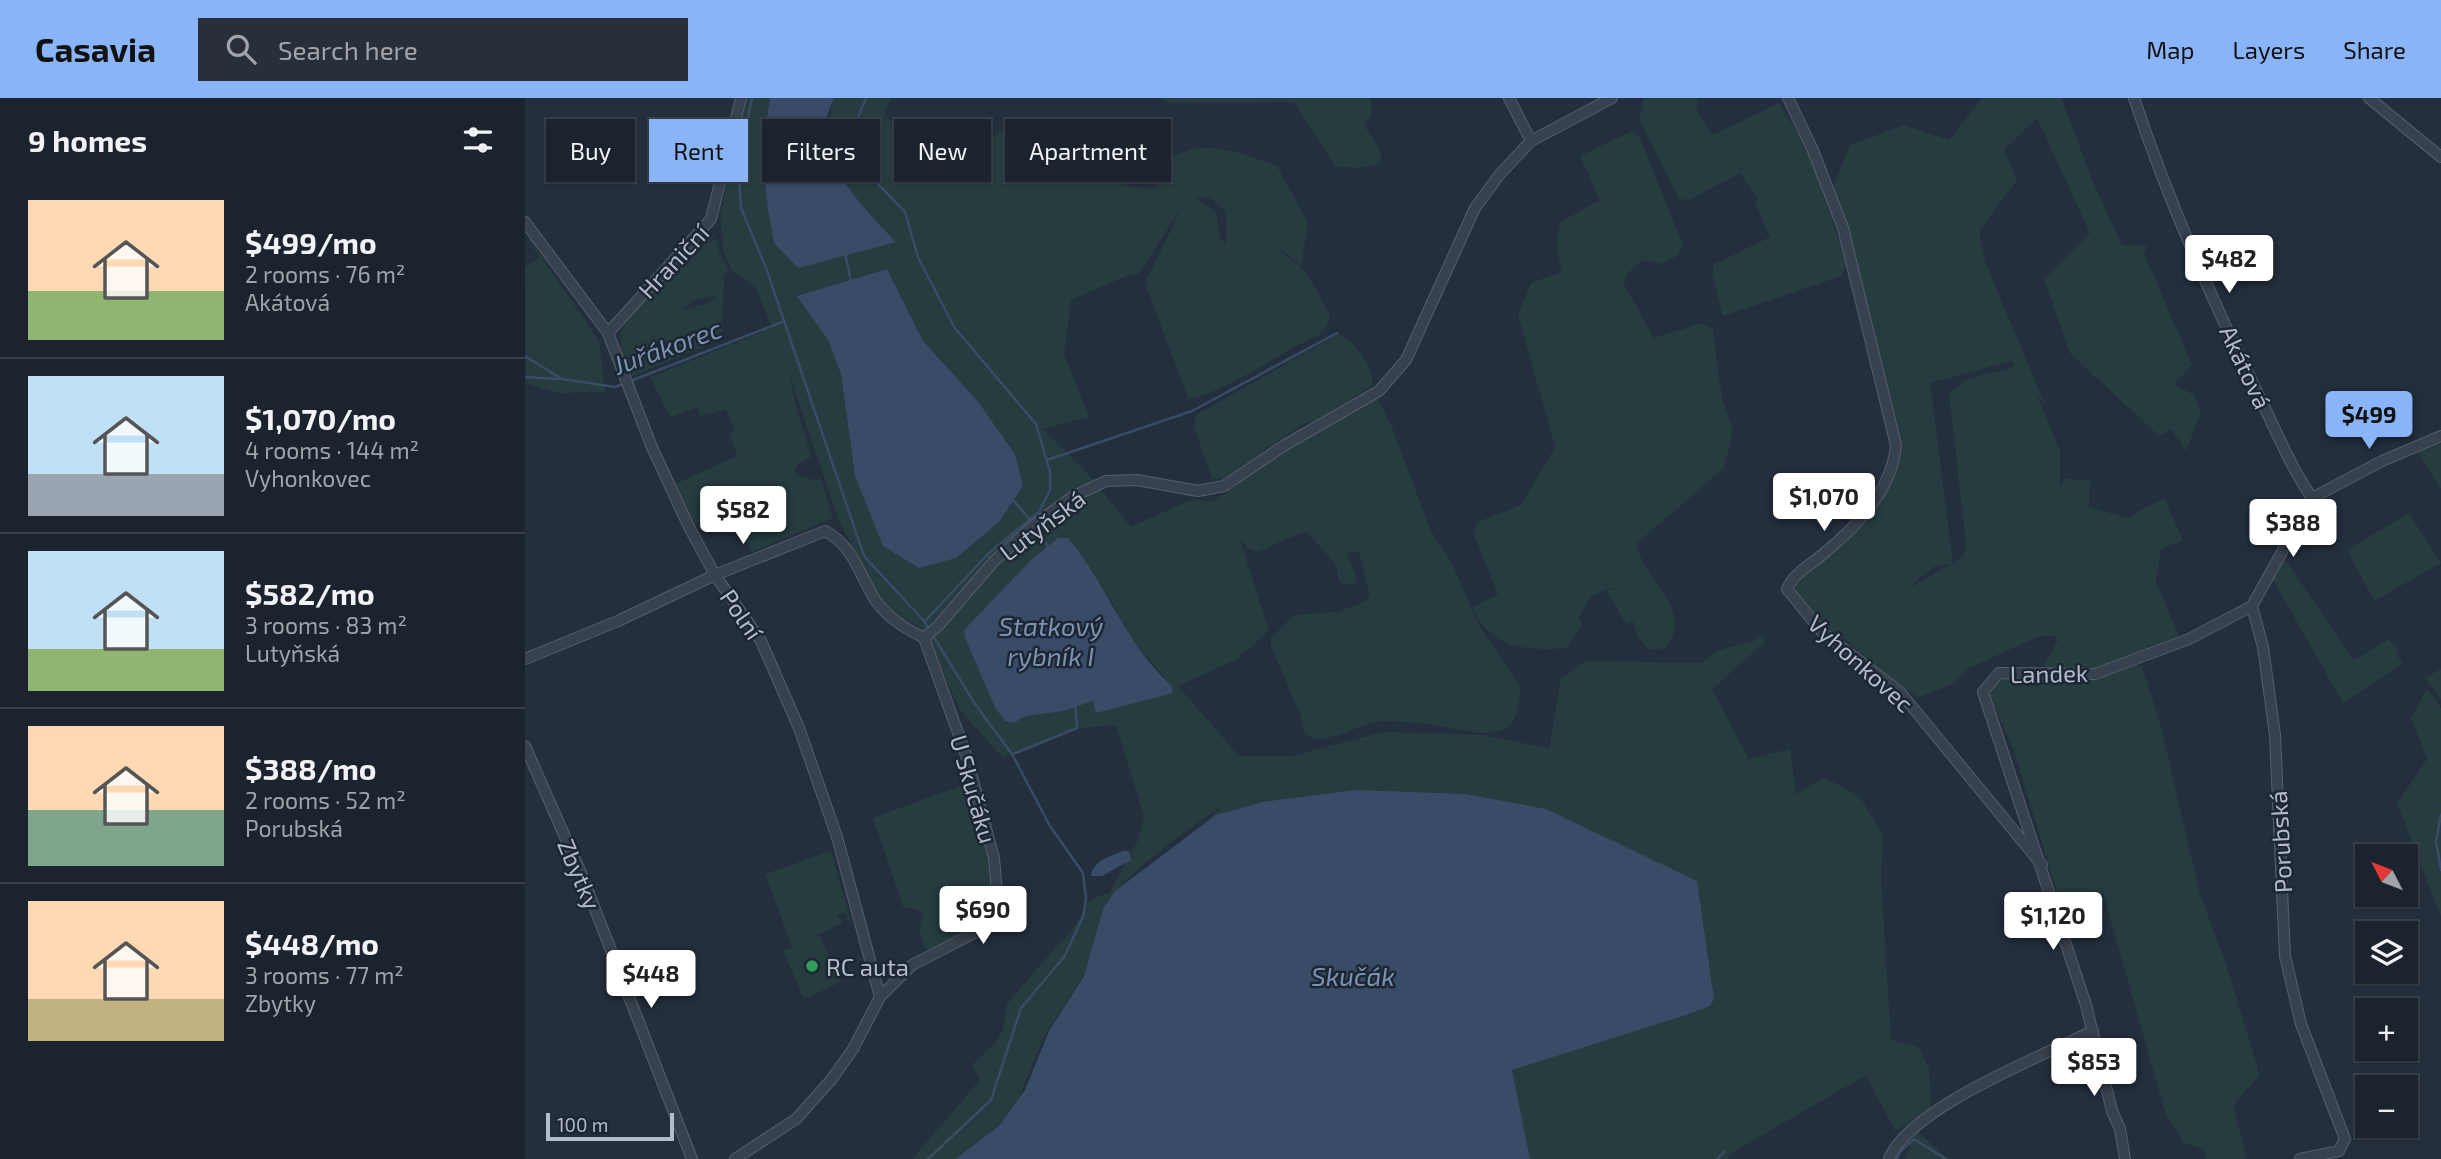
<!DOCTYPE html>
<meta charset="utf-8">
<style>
body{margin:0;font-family:"Exo 2",sans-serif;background:#282f3a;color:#f1f3f6;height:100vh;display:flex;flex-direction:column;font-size:26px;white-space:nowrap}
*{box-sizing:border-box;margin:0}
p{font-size:23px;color:#a0a4aa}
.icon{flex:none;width:38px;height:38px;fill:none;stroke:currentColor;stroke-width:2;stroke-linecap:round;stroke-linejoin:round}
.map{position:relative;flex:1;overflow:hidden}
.drawer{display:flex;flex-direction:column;background:#1b232e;width:525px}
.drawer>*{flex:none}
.top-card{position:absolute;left:21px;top:21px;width:665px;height:63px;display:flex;gap:14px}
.needle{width:46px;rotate:312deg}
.fabs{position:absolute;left:1830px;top:746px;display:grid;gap:14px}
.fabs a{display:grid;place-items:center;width:63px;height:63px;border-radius:0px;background:#1b232e;box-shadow:0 2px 5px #0004,0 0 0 2px #39404a;font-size:35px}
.scale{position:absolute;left:21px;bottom:18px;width:128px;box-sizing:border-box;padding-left:7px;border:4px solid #b4bcc9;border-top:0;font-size:19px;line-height:24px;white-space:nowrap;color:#b4bcc9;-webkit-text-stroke:5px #1d2633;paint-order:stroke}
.price{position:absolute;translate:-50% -60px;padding:0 16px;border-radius:7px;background:#fff;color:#222;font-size:23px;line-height:46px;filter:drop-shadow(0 2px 4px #0008)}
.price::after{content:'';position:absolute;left:50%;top:42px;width:21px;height:16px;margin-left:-10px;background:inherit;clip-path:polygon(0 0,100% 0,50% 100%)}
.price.on{background:#8ab4f8;color:#111}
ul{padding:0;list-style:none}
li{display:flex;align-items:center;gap:21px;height:175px;padding:0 28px}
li+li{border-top:2px solid #39404a}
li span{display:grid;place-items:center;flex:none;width:196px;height:140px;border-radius:0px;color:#555}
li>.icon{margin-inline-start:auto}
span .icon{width:84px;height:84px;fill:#fffc;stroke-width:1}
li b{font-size:30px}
h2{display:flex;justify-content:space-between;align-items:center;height:84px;padding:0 28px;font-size:30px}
.chip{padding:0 24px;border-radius:0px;background:#1b232e;box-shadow:0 2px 5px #0004,0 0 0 2px #39404a;font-size:24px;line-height:63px}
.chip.on{background:#8ab4f8;color:#111}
header{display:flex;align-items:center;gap:42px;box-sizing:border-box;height:98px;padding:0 35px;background:#8ab4f8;color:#111}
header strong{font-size:33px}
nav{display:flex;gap:38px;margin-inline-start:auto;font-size:24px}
.search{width:490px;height:63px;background:#282f3a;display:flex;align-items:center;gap:18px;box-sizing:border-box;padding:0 24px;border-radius:0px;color:#a0a4aa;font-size:26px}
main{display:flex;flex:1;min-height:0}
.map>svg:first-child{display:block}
.green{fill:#263c3f;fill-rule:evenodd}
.water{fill:#394c67}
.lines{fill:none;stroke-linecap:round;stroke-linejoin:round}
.stream{stroke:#394c67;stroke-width:2.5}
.street-casing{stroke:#565f6c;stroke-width:12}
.street{stroke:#38414e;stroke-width:10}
.leisure-dot{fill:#2e9e5b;stroke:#1d2633;stroke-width:2.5}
.labels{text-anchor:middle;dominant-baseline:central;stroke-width:5;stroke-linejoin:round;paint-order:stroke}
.street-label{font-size:24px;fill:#b4bcc9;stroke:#1d2633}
.poi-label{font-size:24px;fill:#b4bcc9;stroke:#1d2633;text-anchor:start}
.water-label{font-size:26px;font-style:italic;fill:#7c92b1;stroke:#1d2633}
</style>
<header>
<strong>Casavia</strong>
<div class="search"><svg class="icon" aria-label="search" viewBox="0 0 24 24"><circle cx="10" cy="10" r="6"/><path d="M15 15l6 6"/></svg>Search here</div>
<nav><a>Map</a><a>Layers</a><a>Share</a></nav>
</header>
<main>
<section class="drawer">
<h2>9 homes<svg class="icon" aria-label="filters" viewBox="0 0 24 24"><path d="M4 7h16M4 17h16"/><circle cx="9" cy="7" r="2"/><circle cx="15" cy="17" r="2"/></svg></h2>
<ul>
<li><span style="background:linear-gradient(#ffd9b3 65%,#8fb573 0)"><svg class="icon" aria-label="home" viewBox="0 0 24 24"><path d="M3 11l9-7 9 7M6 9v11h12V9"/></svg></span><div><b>$499/mo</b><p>2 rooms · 76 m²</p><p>Akátová</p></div></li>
<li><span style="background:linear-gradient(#bfe0f5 70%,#9aa5b1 0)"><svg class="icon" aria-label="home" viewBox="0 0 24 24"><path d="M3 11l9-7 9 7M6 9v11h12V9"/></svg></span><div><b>$1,070/mo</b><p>4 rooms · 144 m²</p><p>Vyhonkovec</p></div></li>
<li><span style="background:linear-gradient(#bfe0f5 70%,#8fb573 0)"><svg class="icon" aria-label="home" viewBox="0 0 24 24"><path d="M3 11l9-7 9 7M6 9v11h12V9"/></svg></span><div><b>$582/mo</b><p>3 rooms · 83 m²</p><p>Lutyňská</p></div></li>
<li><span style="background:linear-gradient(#ffd9b3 60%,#7fa58c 0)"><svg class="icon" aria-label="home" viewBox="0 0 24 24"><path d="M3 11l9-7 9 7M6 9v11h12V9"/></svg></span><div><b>$388/mo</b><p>2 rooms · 52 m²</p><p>Porubská</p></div></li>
<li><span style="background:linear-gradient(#ffd9b3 70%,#c2b280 0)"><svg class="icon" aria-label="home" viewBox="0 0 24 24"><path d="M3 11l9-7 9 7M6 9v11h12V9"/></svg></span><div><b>$448/mo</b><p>3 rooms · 77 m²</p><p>Zbytky</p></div></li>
</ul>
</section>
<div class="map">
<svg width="1916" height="1061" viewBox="0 0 1916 1061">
<rect width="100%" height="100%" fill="#242f3e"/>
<!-- green -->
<path class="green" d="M 222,0 L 245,0 L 237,53 L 370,143 C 331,102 288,61 309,0 L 367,0 L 359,15 L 394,61 L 444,56 L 474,34 L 568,37 L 603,89 L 630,90 C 637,76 642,62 656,55 C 683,41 726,58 752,68 L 783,125 L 776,167 L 754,150 C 761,160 772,164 779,173 C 789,186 797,203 805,217 C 804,225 801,230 795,236 C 786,243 775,245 765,251 C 749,262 680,303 663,300 L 620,185 L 658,107 L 614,176 L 604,177 L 546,202 L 539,256 L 564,319 L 517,331 L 560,372 L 606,429 L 665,402 L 689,403 L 756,355 L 846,301 L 852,301 L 865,324 L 906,433 L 927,465 L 953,526 L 994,586 C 996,596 994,604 992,613 C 985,649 937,631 912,627 C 895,625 875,623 858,623 C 835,623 802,651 780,636 L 775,616 L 746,549 L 746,540 L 769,517 L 813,514 L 841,503 L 845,497 L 834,453 L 822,455 L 832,481 L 831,485 L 821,487 L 814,484 L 811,467 L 781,433 L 734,453 L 727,453 L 715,442 L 744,533 L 712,561 L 653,588 L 714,658 L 766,658 L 859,634 L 955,637 L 1024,650 L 1036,581 L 1060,563 L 1177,565 L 1194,552 L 1228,543 L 1236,537 L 1241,543 L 1187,591 L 1224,661 L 1265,651 L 1271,696 L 1299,679 L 1335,699 L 1358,737 L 1356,783 L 1366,942 L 1394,949 L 1404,971 L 1406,1011 L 1370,1033 L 1341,977 L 1210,1053 L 1202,1061 L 799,1061 L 578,811 L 561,873 L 518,941 L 494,1000 L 474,1028 L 430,1061 L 387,1061 L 455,982 L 447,967 L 469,946 L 478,932 L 482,906 L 538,841 C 558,829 552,799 584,796 L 613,742 L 619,718 L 591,627 L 554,630 L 478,660 L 436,613 L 396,529 L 372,518 L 353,497 L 314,423 L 264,276 L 272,313 L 287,359 L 273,366 L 270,372 L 273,378 L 289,382 L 296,381 L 308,420 L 227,454 L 218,434 L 230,420 L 242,423 L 242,409 L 234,405 L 225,413 L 213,410 L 205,387 L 201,389 L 208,414 L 167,427 L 148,387 L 212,358 L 204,335 L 210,332 L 201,311 L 176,318 L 172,310 L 145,319 L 125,279 L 247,230 L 231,189 L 207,173 L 199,155 L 195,117 ZM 670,99 L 684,99 L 701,113 L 701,147 L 696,141 L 691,114 ZM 362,171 L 398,243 L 451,301 L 330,378 L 316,276 L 303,242 L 273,198 ZM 533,440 L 586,502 L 601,534 L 646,587 L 572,615 L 568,603 L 538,613 L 501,618 L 489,625 L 480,623 L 470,610 L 440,540 L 439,532 L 506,462 ZM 830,692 L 1021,711 L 1036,719 L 779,699 ZM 702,706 L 586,800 C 597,780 679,717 702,706 Z
M 639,0 L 845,0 L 847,16 L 839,27 L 856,53 L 855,66 L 830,70 L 810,68 L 769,4 L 644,5 Z
M 1119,0 L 1173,0 L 1171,12 L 1188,37 L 1254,5 L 1282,49 L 1322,165 L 1317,178 L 1198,218 L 1187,176 L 1189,166 L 1245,139 L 1230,105 L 1233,101 L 1215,75 L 1164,102 L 1154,101 L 1114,21 Z
M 1457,0 L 1536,0 L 1571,91 L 1597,147 L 1623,148 L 1619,155 L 1667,267 L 1649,286 L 1669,297 L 1676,315 L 1661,353 L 1646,331 L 1634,338 L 1545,255 L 1519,181 L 1565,135 L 1512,20 L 1479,52 L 1492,82 L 1454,133 L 1460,164 L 1520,306 L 1512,297 L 1535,353 L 1535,390 L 1539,380 L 1565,383 L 1564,409 L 1602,420 L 1639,400 L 1658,442 L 1636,451 L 1631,484 L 1654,538 L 1561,575 L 1520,571 L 1520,565 L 1533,542 L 1528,538 L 1515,538 L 1442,571 L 1428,586 L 1394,599 C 1382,593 1324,548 1319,539 L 1314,543 L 1291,522 L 1266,491 L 1267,487 L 1359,393 L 1375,362 L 1308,89 L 1325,47 L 1379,27 L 1424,42 ZM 1486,263 L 1490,269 L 1442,281 L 1424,295 L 1441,448 L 1439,456 L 1428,467 L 1405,285 ZM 1427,466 L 1382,491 L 1408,469 Z
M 1107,33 L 1114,38 L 1158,147 L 1152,158 L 1135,166 L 1119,162 C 1112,166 1098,178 1099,186 L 1129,240 L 1177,225 L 1188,231 L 1197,301 L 1208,332 L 1199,370 L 1112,445 C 1114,479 1172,512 1141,549 C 1119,559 1113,540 1108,523 L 1101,526 L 1081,492 L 1091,491 L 1084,490 L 1065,499 L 1054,519 L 1057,526 L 1042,550 C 1000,553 967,551 947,510 L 973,496 L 948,434 L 953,424 L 996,407 L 1030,349 L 993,217 L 1006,185 L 1036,174 L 1032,146 L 1035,124 L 1075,102 L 1055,58 Z
M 191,135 L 186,143 L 193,141 L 194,154 L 204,172 L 199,177 L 197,241 L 105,279 C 99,266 93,245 97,231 C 102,217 178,141 191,135 ZM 190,198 L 192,199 L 181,206 L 156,212 L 171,201 Z
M 1,136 L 74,243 L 80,294 L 32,295 L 1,285 L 0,169 L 14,160 Z
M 813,236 C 829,242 850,270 847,288 L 791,323 L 779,325 L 706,376 L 696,381 L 687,380 L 669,329 L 671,317 Z
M 1916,346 L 1916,391 L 1892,353 Z
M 1884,415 L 1916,465 L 1849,503 L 1822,452 Z
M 1758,459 L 1829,562 L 1864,541 L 1874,552 L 1872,557 L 1878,566 L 1818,605 L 1748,482 Z
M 1613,567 L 1617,568 L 1636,629 L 1675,796 L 1702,869 L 1732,968 L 1734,978 L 1708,1007 L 1722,1061 L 1681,1061 L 1678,1051 L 1659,1045 L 1641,1017 L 1578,795 L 1535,804 L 1488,650 L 1464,596 L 1479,579 L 1510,578 L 1565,583 Z
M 1916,571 L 1916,601 L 1900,580 Z
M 1902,591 L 1916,610 L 1916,818 L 1872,706 L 1902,661 L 1886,620 Z
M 443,685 C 453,717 482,800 455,827 C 443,840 417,845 401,852 L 394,833 L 398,816 L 391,811 L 378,809 L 348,720 Z
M 306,753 L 326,822 L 323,823 L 321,814 L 312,817 L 318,825 L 279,843 L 294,837 L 316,884 L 279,901 L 258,853 L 267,849 L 240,776 Z
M 1391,1032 L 1422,1060 L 1425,1061 L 1380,1061 Z"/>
<!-- water -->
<path class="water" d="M 245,0 L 309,0 C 306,8 301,18 301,26 C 301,74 340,111 371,144 L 273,170 L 249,145 L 243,112 L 237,53 Z
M 362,171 L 398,243 L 451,301 L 490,356 L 498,388 L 474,424 L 431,460 L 394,470 L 358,448 L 330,378 L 316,276 L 303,242 L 272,198 Z
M 533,440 L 543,440 C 582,486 600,546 646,587 L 648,595 L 571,615 L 568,603 L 538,613 L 501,618 L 489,625 L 480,623 L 470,610 L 440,540 L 439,532 L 506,462 Z
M 830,692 L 940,696 L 1021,711 L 1172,783 L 1189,901 L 1185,908 L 1161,917 L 987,972 L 1005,1061 L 430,1061 L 474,1028 L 500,992 L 524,933 L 559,878 L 578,811 L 590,793 L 691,717 L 738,704 Z
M 598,753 L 604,753 L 606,762 L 577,778 L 566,778 C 568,763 585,758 598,753 Z"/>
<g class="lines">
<!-- stream -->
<path class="stream" d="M 227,0 L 213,66 L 216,110 L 241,170 L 339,458 L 399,523 L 450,606 L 487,656 L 525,728 L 558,775 L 561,801 L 558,819 L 539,859 L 496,910 L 466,1002 L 403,1061
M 341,0 L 333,19 L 338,61 L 352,85 L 380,114 L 393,159 L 429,229 L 511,326 L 525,374 L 525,392 L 514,414 L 464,455 L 400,523
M 320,155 L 326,183
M 0,258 L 37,281 L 90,289 L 257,224
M 0,279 L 35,281
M 522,362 L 667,313 L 812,235
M 488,402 L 506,423
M 510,429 L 524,450
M 488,656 L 552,630 L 550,604
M 1916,717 L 1911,743 L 1916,772
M 1192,1061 L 1199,1054
M 1372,1061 L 1375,1054 L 1389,1041 L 1421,1061"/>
<defs>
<path id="street" d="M 984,0 L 1006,43
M 1263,0 L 1287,50 L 1318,130 L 1371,347 C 1367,393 1331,429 1297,457 C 1285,467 1268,476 1262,491 L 1297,534 L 1375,594 L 1517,767
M 1609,0 C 1643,102 1686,200 1733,296 C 1750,330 1765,368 1787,400
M 1844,0 L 1916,59
M 0,124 L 83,235 L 126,347 L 164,429 L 190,477 L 236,543 L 274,630 L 312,739 L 355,899
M 83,235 L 186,121 L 216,0
M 1787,400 L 1857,363 L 1916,338
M 399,540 L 413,528 L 469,463 L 509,427 L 547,399 L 581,383 L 612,382 L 673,393 L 699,388 L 760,347 L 854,293 L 881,262 L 950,110 L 975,76 L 1006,43 L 1087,0
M 0,561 L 93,523 L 190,477 L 300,433 C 329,448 334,477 351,503 C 364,521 380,530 399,540
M 0,648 L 56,775 L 167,1061
M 210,1061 L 271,1021 L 306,982 L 328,951 L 355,899 L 387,867 L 465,827 L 473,805 L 469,760 L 442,660 L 399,540
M 1364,1061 C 1384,1010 1517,958 1568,933
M 1600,1061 L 1595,1031 L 1587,1013 L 1561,907 L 1458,594 L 1474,575 L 1570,576 L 1664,541 L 1727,508
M 1775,1061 L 1814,1053 L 1820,1041 L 1776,926 L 1760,858 L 1750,637 L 1738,549 L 1727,508 L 1787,400"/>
</defs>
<!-- street casing -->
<use href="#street" class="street-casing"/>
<!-- street -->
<use href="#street" class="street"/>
</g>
<!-- markers -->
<circle class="leisure-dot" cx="287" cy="868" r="7"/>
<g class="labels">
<!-- street labels -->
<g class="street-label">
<text transform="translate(148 163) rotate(-47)">Hraniční</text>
<text transform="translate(1721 269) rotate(65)">Akátová</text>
<text transform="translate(517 427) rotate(-37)">Lutyňská</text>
<text transform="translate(217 516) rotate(56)">Polní</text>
<text transform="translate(1336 565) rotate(42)">Vyhonkovec</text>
<text transform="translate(1524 575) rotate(-1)">Landek</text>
<text transform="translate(449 691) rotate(74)">U Skučáku</text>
<text transform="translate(1755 744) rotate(-93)">Porubská</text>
<text transform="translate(55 776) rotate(67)">Zbytky</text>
</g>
<!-- poi labels -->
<g class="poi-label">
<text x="301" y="868">RC auta</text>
</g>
<!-- water labels -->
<g class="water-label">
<text transform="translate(142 248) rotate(-20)">Juřákorec</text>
<text x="526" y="527">Statkový<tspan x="526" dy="30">rybník I</tspan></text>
<text x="828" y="877">Skučák</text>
</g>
</g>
</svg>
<div class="fabs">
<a><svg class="needle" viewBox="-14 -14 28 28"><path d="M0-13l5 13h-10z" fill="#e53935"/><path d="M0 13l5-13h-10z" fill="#a0a4aa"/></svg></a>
<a><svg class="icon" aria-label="layers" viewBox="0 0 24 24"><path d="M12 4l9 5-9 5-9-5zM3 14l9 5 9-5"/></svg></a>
<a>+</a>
<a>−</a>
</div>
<div class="scale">100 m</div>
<b class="price" style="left:1704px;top:197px">$482</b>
<b class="price on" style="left:1844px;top:353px">$499</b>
<b class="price" style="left:1299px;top:435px">$1,070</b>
<b class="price" style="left:218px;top:448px">$582</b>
<b class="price" style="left:1768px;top:461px">$388</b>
<b class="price" style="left:458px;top:848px">$690</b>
<b class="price" style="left:1528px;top:854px">$1,120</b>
<b class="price" style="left:126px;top:912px">$448</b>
<b class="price" style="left:1569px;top:1000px">$853</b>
<div class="top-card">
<a class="chip">Buy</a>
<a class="chip on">Rent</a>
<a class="chip">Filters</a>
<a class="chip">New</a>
<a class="chip">Apartment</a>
</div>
</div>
</main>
